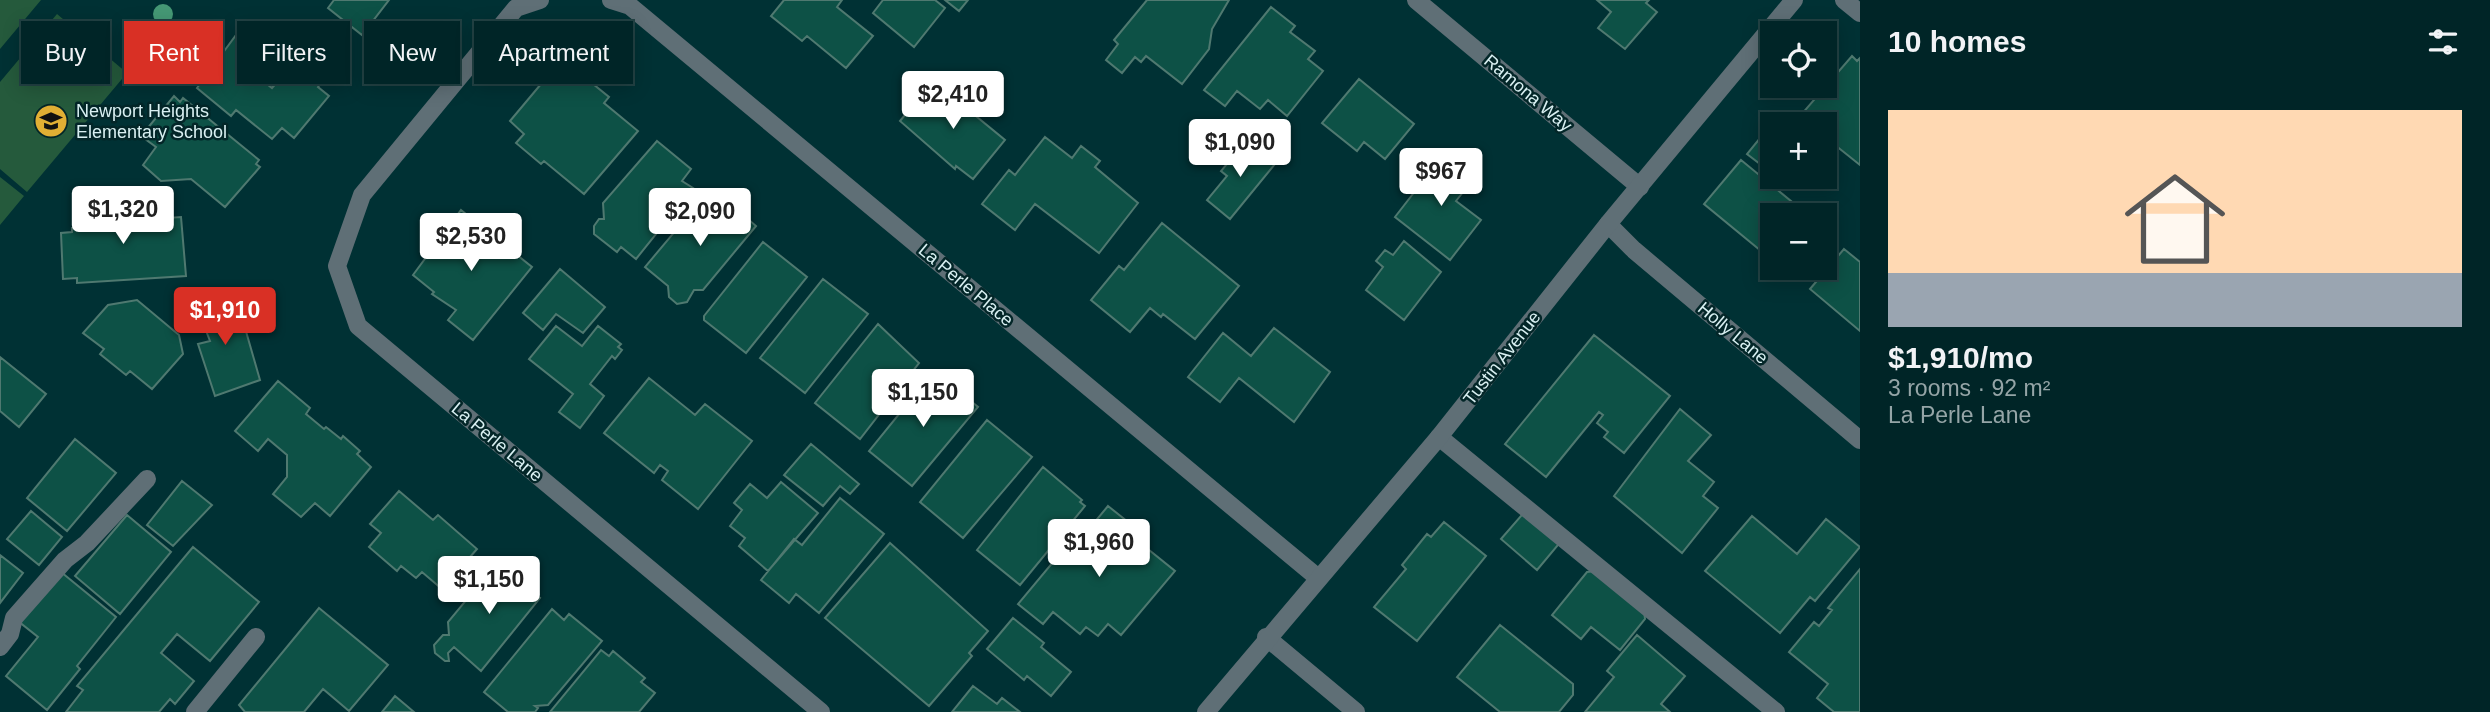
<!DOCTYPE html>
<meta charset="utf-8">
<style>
body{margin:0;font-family:Arial,sans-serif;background:#0a2d2f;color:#f1f3f6;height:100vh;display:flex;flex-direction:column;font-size:26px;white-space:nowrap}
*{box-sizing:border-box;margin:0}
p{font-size:23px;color:#95a5a7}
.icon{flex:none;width:38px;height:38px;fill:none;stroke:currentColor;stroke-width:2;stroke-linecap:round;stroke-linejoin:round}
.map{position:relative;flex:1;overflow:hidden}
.sheet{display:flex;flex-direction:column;background:#002527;width:630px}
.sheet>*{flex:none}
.hud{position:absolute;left:21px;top:21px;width:665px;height:63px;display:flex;gap:14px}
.fabs{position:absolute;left:1760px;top:21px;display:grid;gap:14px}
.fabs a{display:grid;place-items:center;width:77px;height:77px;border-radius:0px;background:#002527;box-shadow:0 4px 18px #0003,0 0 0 2px #224244;font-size:35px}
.price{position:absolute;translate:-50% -60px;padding:0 16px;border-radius:7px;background:#fff;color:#222;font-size:23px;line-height:46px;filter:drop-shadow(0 2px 4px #0008)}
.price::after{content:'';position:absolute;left:50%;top:42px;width:21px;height:16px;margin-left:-10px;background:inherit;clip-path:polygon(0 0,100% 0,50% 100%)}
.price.active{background:#d93025;color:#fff}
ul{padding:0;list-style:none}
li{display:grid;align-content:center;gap:14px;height:371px;padding:0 28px}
li span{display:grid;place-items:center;height:217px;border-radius:0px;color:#555}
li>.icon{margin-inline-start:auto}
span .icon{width:126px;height:126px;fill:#fffc;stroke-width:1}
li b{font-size:30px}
h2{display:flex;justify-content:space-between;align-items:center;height:84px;padding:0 28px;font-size:30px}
.pill{padding:0 24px;border-radius:0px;background:#002527;box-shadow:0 4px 18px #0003,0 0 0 2px #224244;font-size:24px;line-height:63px}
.pill.active{background:#d93025;color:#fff}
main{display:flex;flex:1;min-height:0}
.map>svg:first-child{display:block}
.green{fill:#255a3c}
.building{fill:#0d5146;stroke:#4f7970;stroke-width:2}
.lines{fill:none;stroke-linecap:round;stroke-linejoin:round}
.service{stroke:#5f6f76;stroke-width:18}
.minor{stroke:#5f6f76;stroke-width:18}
.tertiary{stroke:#5f6f76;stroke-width:18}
.tree{fill:#459875}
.labels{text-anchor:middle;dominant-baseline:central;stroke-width:5;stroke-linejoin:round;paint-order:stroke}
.street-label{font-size:18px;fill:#d9f0f2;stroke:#032628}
.poi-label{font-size:18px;fill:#d9f0f2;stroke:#032628;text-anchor:start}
</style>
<main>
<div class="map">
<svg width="1860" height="712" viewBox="0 0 1860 712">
<rect width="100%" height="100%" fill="#003134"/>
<!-- green -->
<path class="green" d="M 0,0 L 41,0 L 0,49 Z
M 57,14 L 127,73 L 27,192 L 0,169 L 0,82 Z
M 0,177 L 24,196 L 0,225 Z"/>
<!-- building -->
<path class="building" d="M 334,0 L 389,0 L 362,35 L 328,8 Z
M 784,0 L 842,0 L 837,7 L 873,36 L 846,68 L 807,36 L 802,41 L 771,16 Z
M 883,0 L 935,0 L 945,8 L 914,47 L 873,13 Z
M 945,0 L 968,0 L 959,11 Z
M 1147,0 L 1229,0 L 1212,29 L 1209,49 L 1182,84 L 1146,56 L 1141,62 L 1135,57 L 1122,73 L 1106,60 L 1118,44 L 1114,40 Z
M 1597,0 L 1649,0 L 1646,3 L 1657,12 L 1625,49 L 1598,28 L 1611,12 Z
M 1271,7 L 1295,26 L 1290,32 L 1315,51 L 1308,59 L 1323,71 L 1287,116 L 1268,100 L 1260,109 L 1237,91 L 1225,106 L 1204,90 Z
M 239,31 L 272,57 L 257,76 L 272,88 L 285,73 L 279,67 L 298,45 L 330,72 L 318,87 L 329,96 L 294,138 L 282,128 L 272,139 L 236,110 L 231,116 L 197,88 Z
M 1852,56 L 1857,61 L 1860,58 L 1860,165 L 1825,137 L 1825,124 L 1810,124 L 1800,116 Z
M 562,59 L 609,97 L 604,103 L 638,131 L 584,194 L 544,161 L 541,164 L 516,143 L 524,134 L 510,121 Z
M 1359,79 L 1414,124 L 1385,159 L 1364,142 L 1357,151 L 1322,123 Z
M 930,85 L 950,101 L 956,94 L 974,108 L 971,112 L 1005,140 L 973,179 L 956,166 L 955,169 L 900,121 Z
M 174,96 L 180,102 L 183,98 L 259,160 L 256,164 L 260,167 L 225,207 L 191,179 L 161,181 L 143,165 L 156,147 L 141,136 Z
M 1774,121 L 1778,124 L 1773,124 L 1773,174 L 1747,154 Z
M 1045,137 L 1072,158 L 1081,146 L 1100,161 L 1095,167 L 1138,203 L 1099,253 L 1035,204 L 1015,230 L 982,204 L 1009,170 L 1015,175 Z
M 657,141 L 691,169 L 682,181 L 693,188 L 636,259 L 621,247 L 617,252 L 594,234 L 594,226 L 599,219 L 604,219 L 603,203 Z
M 1246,141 L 1275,164 L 1230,219 L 1207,200 L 1227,176 L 1221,171 Z
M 1444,154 L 1475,177 L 1456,201 L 1481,220 L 1450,260 L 1395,217 Z
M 1741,160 L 1808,215 L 1773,215 L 1772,260 L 1704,204 Z
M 723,197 L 756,226 L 703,290 L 694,290 L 687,302 L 677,304 L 669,297 L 668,286 L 645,267 L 703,198 L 715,207 Z
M 117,198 L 139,220 L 181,217 L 186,276 L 77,283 L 77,278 L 63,279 L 61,233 L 72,232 L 72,228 L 92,226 L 89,200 Z
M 461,210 L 532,267 L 473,340 L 448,320 L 456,310 L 432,294 L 434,292 L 413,275 Z
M 1162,223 L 1239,286 L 1195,339 L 1163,314 L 1161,317 L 1150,308 L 1130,332 L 1091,300 L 1119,266 L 1124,270 Z
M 1404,241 L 1441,272 L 1404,320 L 1366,290 L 1383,267 L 1376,261 L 1385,250 L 1393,255 Z
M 763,242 L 807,277 L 746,353 L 704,320 L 704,316 Z
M 1844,249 L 1860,262 L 1860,331 L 1810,289 Z
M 560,269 L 605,307 L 583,333 L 556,314 L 543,330 L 523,313 Z
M 823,279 L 868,314 L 805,393 L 760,358 Z
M 137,300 L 179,335 L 183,354 L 152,389 L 130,371 L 126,375 L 100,354 L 104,349 L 83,333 L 108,305 Z
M 202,300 L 205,310 L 237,300 L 260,380 L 215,396 L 198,344 L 210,341 L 203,323 L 193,326 L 186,305 Z
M 878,324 L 919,363 L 860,439 L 815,403 Z
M 556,326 L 582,346 L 598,326 L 621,344 L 618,347 L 622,350 L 615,359 L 612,356 L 590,384 L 604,396 L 580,428 L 559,412 L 573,394 L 529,359 Z
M 1274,328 L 1330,372 L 1294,422 L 1239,378 L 1220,402 L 1188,377 L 1223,333 L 1251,356 Z
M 1594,335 L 1670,396 L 1624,453 L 1604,437 L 1608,432 L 1597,423 L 1603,415 L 1599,412 L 1546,477 L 1505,444 Z
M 0,357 L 46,394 L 19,427 L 0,411 Z
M 934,371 L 978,407 L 912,486 L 869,451 Z
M 649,378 L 695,415 L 705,404 L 752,441 L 698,509 L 662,480 L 668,471 L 660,465 L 654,473 L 604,433 Z
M 278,381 L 310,408 L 306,414 L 324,429 L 326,427 L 341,439 L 343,436 L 360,451 L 357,454 L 371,467 L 330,516 L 315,503 L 301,517 L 273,494 L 287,477 L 287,455 L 268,439 L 258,451 L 235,431 Z
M 1680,409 L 1711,435 L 1688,461 L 1714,482 L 1703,496 L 1718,508 L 1682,553 L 1614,496 Z
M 987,420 L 1032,457 L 963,538 L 920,502 Z
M 75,439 L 116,473 L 67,531 L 27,498 Z
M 811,444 L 859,484 L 850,494 L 840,486 L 823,506 L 784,475 Z
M 1043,467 L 1082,500 L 1080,502 L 1085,506 L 1020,585 L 977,550 Z
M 182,481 L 212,505 L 173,546 L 147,525 Z
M 781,482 L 818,513 L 768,571 L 739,546 L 745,538 L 730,526 L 742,510 L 734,503 L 750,484 L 767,498 Z
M 399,491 L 433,520 L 438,515 L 477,549 L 442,589 L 422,572 L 416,578 L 401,566 L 397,571 L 369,547 L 381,533 L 370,524 Z
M 840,498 L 884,534 L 819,613 L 796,594 L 789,603 L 761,580 L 794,539 L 802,545 Z
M 1108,506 L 1133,526 L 1128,533 L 1175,571 L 1121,635 L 1108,624 L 1098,636 L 1086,627 L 1080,634 L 1053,612 L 1043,624 L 1018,604 L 1079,531 L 1084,535 Z
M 1527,509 L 1563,539 L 1537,570 L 1501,539 Z
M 31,511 L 62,537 L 39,565 L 7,539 Z
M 127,515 L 171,552 L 120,614 L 75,576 Z
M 1752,516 L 1797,554 L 1826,519 L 1860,547 L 1815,601 L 1810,597 L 1780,633 L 1705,571 Z
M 1444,522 L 1486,556 L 1417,641 L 1374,607 L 1406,569 L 1402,565 L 1427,534 L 1431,537 Z
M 890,543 L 988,631 L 969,653 L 972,656 L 929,706 L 825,618 Z
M 193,547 L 259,602 L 210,661 L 177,634 L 161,653 L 194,681 L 175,704 L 170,699 L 159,712 L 66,712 L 83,690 L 77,686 Z
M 0,555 L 23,573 L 0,603 Z
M 501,558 L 528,578 L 533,584 L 529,589 L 540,598 L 481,671 L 454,647 L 448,653 L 449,661 L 445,661 L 435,653 L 434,645 L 443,635 L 449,635 L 448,622 Z
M 1860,569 L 1860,712 L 1834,712 L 1817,698 L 1828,684 L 1789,652 L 1814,622 L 1819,626 L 1832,610 L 1828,608 Z
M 1596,571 L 1644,610 L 1645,619 L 1620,650 L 1591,627 L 1581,639 L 1552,615 L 1587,572 Z
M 61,572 L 116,617 L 77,666 L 80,669 L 47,710 L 6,676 L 38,637 L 18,621 Z
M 319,608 L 388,665 L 349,711 L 323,689 L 304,712 L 245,712 L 239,705 Z
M 552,609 L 564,620 L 569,614 L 602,641 L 548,705 L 535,706 L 538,708 L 535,712 L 508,712 L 484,692 Z
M 1013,618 L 1044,643 L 1041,647 L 1071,672 L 1051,696 L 1027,676 L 1024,680 L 987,649 Z
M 1500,625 L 1573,684 L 1573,695 L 1559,712 L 1500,712 L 1457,677 Z
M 1637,635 L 1685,676 L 1661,704 L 1670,712 L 1585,712 L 1614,677 L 1607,671 Z
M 601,650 L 609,656 L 613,651 L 645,678 L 641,682 L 655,693 L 639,712 L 550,712 Z
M 973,686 L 997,704 L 1002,698 L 1020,712 L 952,712 Z
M 395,696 L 414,712 L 382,712 Z"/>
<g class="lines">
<!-- service -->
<path class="service" d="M 1844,0 L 1860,13
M 1439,437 L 1776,712
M 0,647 L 10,634 L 14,618 L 65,560 L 87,543 L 147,479
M 195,712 L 256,637"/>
<!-- minor -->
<path class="minor" d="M 540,0 L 516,8 L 362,195 L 337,266 L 358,326 L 821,712
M 611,0 L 630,6 L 1317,577
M 1416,0 L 1640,187
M 1608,224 L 1634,250 L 1860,440
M 1266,637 L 1356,712"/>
<!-- tertiary -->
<path class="tertiary" d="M 1206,712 L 1439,437 L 1608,224 L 1794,0"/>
</g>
<!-- trees -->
<circle class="tree" cx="163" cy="14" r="10"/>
<!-- icons -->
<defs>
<symbol id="school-disc" viewBox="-11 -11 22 22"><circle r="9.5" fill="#e1af34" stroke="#032628"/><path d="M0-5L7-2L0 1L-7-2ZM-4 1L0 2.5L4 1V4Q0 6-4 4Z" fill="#111"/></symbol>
</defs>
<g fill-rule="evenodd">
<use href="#school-disc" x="32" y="102" width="38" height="38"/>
</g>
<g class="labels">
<!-- street labels -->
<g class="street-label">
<text transform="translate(1528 93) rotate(40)">Ramona Way</text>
<text transform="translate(966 285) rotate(40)">La Perle Place</text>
<text transform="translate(1733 333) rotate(40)">Holly Lane</text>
<text transform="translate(1502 358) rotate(-52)">Tustin Avenue</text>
<text transform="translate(497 442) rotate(40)">La Perle Lane</text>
</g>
<!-- poi labels -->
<g class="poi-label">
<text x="76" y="111">Newport Heights<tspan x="76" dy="21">Elementary School</tspan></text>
</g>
</g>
</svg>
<div class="fabs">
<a><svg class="icon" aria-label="locate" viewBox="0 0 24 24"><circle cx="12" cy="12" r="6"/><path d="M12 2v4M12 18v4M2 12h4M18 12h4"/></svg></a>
<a>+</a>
<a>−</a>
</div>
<b class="price" style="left:953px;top:131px">$2,410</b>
<b class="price" style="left:1240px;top:179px">$1,090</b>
<b class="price" style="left:1441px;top:208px">$967</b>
<b class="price" style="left:123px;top:246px">$1,320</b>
<b class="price" style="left:700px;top:248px">$2,090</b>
<b class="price" style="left:471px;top:273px">$2,530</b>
<b class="price active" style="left:225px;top:347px">$1,910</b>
<b class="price" style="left:923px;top:429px">$1,150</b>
<b class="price" style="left:1099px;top:579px">$1,960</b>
<b class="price" style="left:489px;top:616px">$1,150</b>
<div class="hud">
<a class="pill">Buy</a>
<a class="pill active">Rent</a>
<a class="pill">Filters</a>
<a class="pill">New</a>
<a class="pill">Apartment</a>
</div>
</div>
<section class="sheet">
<h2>10 homes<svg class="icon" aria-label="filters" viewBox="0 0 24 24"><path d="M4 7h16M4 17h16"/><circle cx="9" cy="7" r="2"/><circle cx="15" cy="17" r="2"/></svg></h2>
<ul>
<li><span style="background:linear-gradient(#ffd9b3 75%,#9aa5b1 0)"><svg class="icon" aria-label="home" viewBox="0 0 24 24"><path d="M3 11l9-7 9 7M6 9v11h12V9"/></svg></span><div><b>$1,910/mo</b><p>3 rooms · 92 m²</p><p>La Perle Lane</p></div></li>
</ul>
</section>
</main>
